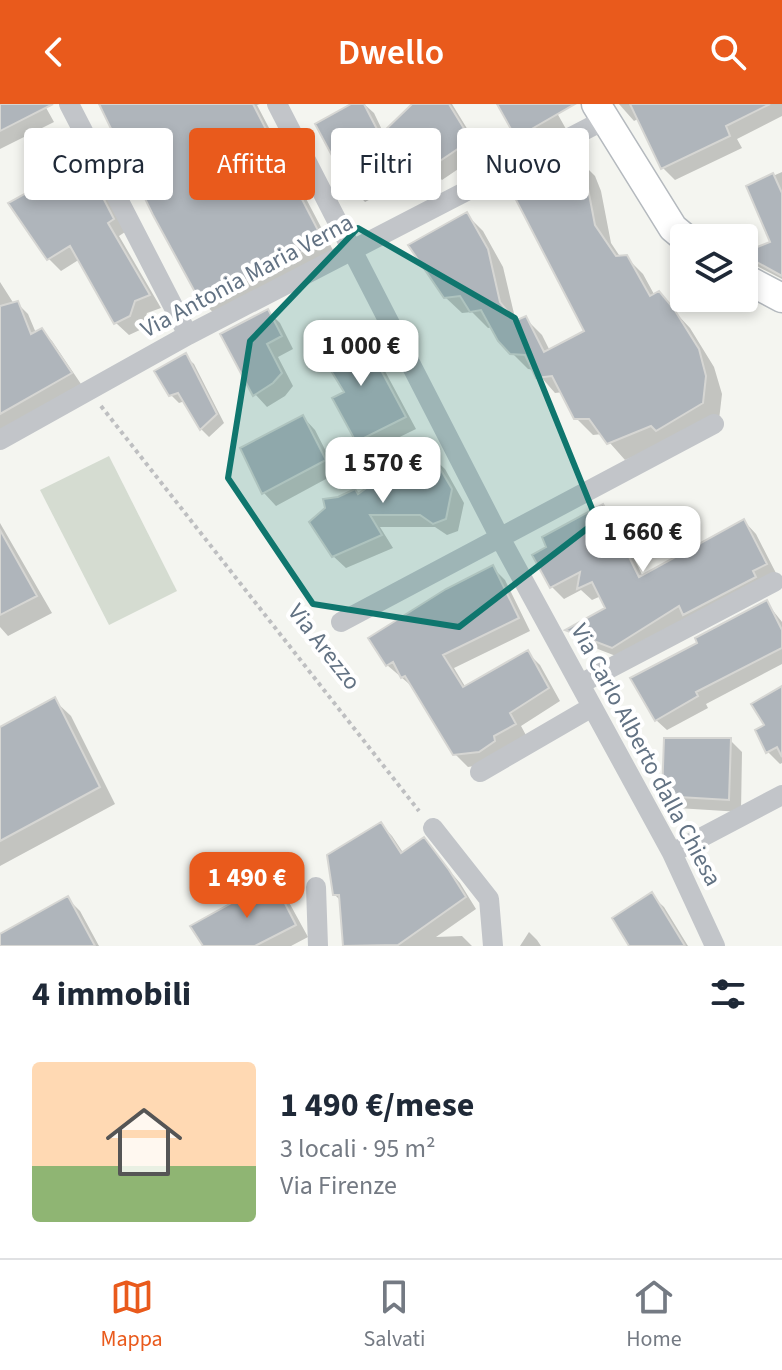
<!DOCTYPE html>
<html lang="it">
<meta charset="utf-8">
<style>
body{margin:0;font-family:"Source Sans 3",sans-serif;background:#f6f6f7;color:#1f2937;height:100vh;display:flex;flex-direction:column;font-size:30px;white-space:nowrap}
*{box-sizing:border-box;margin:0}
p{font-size:26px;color:#747a83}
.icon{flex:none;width:44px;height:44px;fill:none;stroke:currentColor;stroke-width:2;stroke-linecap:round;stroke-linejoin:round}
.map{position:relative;height:842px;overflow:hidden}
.details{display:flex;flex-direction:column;background:#fff;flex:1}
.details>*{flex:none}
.banner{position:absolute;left:24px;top:24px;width:734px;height:72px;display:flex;gap:16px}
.tools{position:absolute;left:670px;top:120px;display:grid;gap:16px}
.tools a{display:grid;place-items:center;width:88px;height:88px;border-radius:8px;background:#fff;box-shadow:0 4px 12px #0003;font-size:40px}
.price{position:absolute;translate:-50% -68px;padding:0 18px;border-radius:16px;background:#fff;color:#222;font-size:26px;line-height:52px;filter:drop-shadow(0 2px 4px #0008)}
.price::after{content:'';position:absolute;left:50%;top:48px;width:24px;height:18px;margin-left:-12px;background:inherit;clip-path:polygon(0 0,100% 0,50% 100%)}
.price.active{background:#e95a1c;color:#fff}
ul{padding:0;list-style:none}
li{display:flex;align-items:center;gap:24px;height:200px;padding:0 32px}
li+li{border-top:2px solid #e0e1e3}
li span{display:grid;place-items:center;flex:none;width:224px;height:160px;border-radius:8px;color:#555}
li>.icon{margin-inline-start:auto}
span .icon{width:96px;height:96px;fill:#fffc;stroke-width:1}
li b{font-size:34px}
h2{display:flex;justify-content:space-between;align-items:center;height:96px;padding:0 32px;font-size:34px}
.pill{padding:0 28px;border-radius:8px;background:#fff;box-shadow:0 4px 12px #0003;font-size:28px;line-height:72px}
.pill.active{background:#e95a1c;color:#fff}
header{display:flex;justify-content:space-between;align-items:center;height:104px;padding:0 32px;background:#e95a1c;color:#fff;font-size:36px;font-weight:600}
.dock{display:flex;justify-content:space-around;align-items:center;height:112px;border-top:2px solid #e0e1e3;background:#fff;font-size:22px;color:#747a83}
.dock a{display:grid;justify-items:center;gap:4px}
.dock .active{color:#e95a1c}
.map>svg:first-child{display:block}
.green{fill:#d5dcd1}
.shadow{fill:#0003}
.building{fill:#afb5bb;stroke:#d6d6d3;stroke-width:2}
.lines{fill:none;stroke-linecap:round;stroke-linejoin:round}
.secondary-casing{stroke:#b4b9be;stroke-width:31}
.path{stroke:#bebfc1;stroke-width:4;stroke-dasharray:4 4;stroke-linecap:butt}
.street{stroke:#c2c5c9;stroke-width:20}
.secondary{stroke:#fff;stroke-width:28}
.marked{fill:#0f766e;fill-opacity:0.2;stroke:#0f766e;stroke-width:6;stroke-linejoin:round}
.labels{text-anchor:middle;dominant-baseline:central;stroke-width:8;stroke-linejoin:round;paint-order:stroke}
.street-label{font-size:24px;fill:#627283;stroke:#fff}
</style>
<header><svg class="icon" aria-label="back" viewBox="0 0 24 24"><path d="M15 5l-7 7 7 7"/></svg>Dwello<svg class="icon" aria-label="search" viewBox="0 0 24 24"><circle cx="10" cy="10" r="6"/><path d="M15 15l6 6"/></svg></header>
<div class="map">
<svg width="782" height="842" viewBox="0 0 782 842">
<rect width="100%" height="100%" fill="#f4f5f0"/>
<!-- green -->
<path class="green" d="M 109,352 L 177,487 L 109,521 L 40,386 Z"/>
<!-- shadow -->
<path class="shadow" d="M 0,0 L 44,0 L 54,18 L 0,45 Z
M 101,0 L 260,0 L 257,1 L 334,148 L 215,210 L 202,198 Z
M 356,0 L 364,0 L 374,9 L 384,30 L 415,0 L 452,0 L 482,49 L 442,76 L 430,64 L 365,98 L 353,85 Z
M 499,0 L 552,0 L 566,25 L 530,45 L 517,33 Z
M 619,0 L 667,0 L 634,17 Z
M 714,0 L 782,0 L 782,12 L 737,35 L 742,44 L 675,76 L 663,64 Z
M 579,56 L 595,72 L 601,87 L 611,139 L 621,154 L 626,153 L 643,170 L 655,192 L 658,190 L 690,224 L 714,263 L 722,290 L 719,316 L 625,356 L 602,330 L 593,331 L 576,314 L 563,288 L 555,289 L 535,266 L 528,265 L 511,248 L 493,223 L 488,224 L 472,208 L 462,209 L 445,193 L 467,111 L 483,127 L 503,163 L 516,218 L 526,215 L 542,231 L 550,247 L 586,228 L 548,77 Z
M 84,60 L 96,72 L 125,128 L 119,132 L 161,204 L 147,209 L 142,225 L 129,231 L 116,219 L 80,155 L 61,167 L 48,154 Z
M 782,68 L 782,175 L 753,160 L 744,150 L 772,139 L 748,83 Z
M 0,178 L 14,200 L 17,199 L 28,210 L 36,229 L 41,226 L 52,237 L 81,280 L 0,326 Z
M 268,207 L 280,219 L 293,245 L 278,253 L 293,282 L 285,292 L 267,303 L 255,290 Z
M 366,242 L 378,254 L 416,325 L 369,348 L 358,336 L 347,289 Z
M 185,252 L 194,260 L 224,319 L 209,333 L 201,325 L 185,297 L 179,299 L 170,290 Z
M 303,313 L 315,326 L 337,369 L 276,402 L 264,389 Z
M 432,353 L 445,365 L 464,399 L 458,427 L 447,431 L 435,423 L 380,423 L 393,444 L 346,464 L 333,452 L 358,392 L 401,361 L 407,367 Z
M 603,402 L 615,415 L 643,473 L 744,417 L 756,430 L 778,473 L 626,556 L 580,538 L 569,526 L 608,504 L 601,492 L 592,496 L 581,486 L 564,495 L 551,482 Z
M 0,419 L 52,509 L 8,532 L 0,523 Z
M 493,464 L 505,476 L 530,527 L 454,564 L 466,584 L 528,549 L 540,561 L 560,597 L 521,622 L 527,633 L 492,659 L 468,663 L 455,650 L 415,585 L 387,561 Z
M 767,499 L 782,518 L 782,560 L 706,600 L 708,604 L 667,626 L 656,616 L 700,540 Z
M 782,584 L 782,659 L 780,660 L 768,648 L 766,621 Z
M 54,596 L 71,612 L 115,700 L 0,762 L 0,626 Z
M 730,636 L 742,648 L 741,708 L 677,704 L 664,692 Z
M 381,720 L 392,732 L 404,750 L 423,736 L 460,779 L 476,805 L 436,833 L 462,832 L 472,842 L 344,842 L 341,797 L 334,790 Z
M 272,779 L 285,791 L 308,833 L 291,842 L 206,842 Z
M 651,791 L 664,803 L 688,842 L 631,842 Z
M 68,795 L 80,807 L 99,842 L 0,842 L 0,832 Z
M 529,828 L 537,836 L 541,842 L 520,842 Z"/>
<!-- building -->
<path class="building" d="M 0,0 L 53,0 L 0,27 Z
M 99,0 L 253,0 L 323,136 L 276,161 L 275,159 L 209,199 L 201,199 L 153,111 Z
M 351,0 L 364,0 L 380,31 L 412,0 L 449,0 L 471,36 L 428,65 L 420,51 L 351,87 L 315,20 Z
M 497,0 L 575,0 L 516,34 Z
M 630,0 L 770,0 L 726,22 L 730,32 L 661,65 Z
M 580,53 L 585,69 L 595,121 L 616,152 L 627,151 L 650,192 L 659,187 L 674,205 L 699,245 L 706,272 L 703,299 L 656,327 L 651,322 L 607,340 L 589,315 L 574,315 L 552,272 L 536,274 L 525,251 L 510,250 L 498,237 L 481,206 L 470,208 L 460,192 L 444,194 L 408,141 L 467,108 L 488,145 L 500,198 L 515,217 L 526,212 L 544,248 L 584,227 L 513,90 L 547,75 Z
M 84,57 L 114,115 L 108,119 L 150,191 L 135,197 L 130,212 L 114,220 L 70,142 L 47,156 L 8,99 Z
M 773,69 L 782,89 L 782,172 L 744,151 L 744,148 L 770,138 L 746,82 Z
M 18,197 L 31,230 L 42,224 L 72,269 L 0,310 L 0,202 Z
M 268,205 L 282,232 L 267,240 L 282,269 L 273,279 L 253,292 L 220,230 Z
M 333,236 L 367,240 L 406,313 L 356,338 L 332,294 L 344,288 L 313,237 Z
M 186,249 L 217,310 L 200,326 L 178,289 L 169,292 L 154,267 Z
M 303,311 L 326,356 L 262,390 L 240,344 Z
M 432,351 L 452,385 L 446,415 L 433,420 L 420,411 L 370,411 L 382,431 L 332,453 L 309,418 L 325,404 L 323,395 L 338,393 L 355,385 L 358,390 L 401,359 L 405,366 Z
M 603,400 L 639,473 L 744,415 L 767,460 L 753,467 L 756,473 L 683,511 L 679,502 L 612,544 L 565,526 L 605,504 L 592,478 L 577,485 L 580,468 L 550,484 L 532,451 L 546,443 L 542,433 Z
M 0,426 L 37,492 L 0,511 Z
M 493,461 L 519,514 L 443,551 L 463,583 L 528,546 L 549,584 L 510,609 L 516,620 L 494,632 L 495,637 L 479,648 L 453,651 L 405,572 L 401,574 L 393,558 L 386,562 L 368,534 L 446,485 Z
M 767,496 L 782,526 L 782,544 L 696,588 L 698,592 L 655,617 L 630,574 L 697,539 L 695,534 Z
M 782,582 L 782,653 L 777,643 L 766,649 L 755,626 L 764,621 L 751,600 Z
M 55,593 L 100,683 L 0,737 L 0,623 Z
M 664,634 L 731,634 L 729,696 L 662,692 Z
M 381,718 L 401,749 L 424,733 L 449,766 L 466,793 L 398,841 L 343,842 L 339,791 L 333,791 L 327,751 Z
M 273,776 L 296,821 L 255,842 L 203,842 L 190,822 Z
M 652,788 L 685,842 L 629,842 L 612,814 Z
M 68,792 L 95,842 L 0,842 L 0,830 Z"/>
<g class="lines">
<defs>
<path id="secondary" d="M 596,0 L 673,124 L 685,134
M 744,174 L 782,194"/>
</defs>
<!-- secondary casing -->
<use href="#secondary" class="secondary-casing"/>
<!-- path -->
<path class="path" d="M 101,302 L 419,707"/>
<!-- street -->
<path class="street" d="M 69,0 L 188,231
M 277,0 L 499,432 L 672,749 L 715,842
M 0,336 L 188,231 L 606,15
M 341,518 L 714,320
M 580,580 L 774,478
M 480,668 L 592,603
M 433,724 L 489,795 L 493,842
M 672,749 L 782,691
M 316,783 L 318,842"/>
<!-- secondary -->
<use href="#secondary" class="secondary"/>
</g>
<!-- marked area -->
<path class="marked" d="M 358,124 L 515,214 L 597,417 L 459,523 L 313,500 L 228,374 L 250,237 Z"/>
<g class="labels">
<!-- street labels -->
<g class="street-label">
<text transform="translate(247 172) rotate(-28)">Via Antonia Maria Verna</text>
<text transform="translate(324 543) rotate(52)">Via Arezzo</text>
<text transform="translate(646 651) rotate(62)">Via Carlo Alberto dalla Chiesa</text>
</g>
</g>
</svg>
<div class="tools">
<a><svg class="icon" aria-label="layers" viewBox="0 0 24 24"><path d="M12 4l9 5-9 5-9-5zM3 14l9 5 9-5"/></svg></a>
</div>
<b class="price" style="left:361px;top:284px">1 000 €</b>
<b class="price" style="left:383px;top:401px">1 570 €</b>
<b class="price" style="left:643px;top:470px">1 660 €</b>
<b class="price active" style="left:247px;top:816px">1 490 €</b>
<div class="banner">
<a class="pill">Compra</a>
<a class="pill active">Affitta</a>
<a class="pill">Filtri</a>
<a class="pill">Nuovo</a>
</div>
</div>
<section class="details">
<h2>4 immobili<svg class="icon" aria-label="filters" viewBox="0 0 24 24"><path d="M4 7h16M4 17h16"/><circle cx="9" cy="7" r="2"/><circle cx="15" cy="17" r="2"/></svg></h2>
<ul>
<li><span style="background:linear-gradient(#ffd9b3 65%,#8fb573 0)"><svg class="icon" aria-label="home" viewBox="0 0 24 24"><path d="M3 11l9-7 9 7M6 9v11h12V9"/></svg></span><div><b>1 490 €/mese</b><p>3 locali · 95 m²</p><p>Via Firenze</p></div></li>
</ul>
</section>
<nav class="dock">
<a class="active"><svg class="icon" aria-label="map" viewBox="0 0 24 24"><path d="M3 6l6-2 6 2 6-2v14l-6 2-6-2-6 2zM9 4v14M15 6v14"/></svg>Mappa</a>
<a><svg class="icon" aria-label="saved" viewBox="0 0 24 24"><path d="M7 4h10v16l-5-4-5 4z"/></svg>Salvati</a>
<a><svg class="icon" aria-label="home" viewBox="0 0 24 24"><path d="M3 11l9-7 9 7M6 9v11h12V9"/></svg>Home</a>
</nav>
